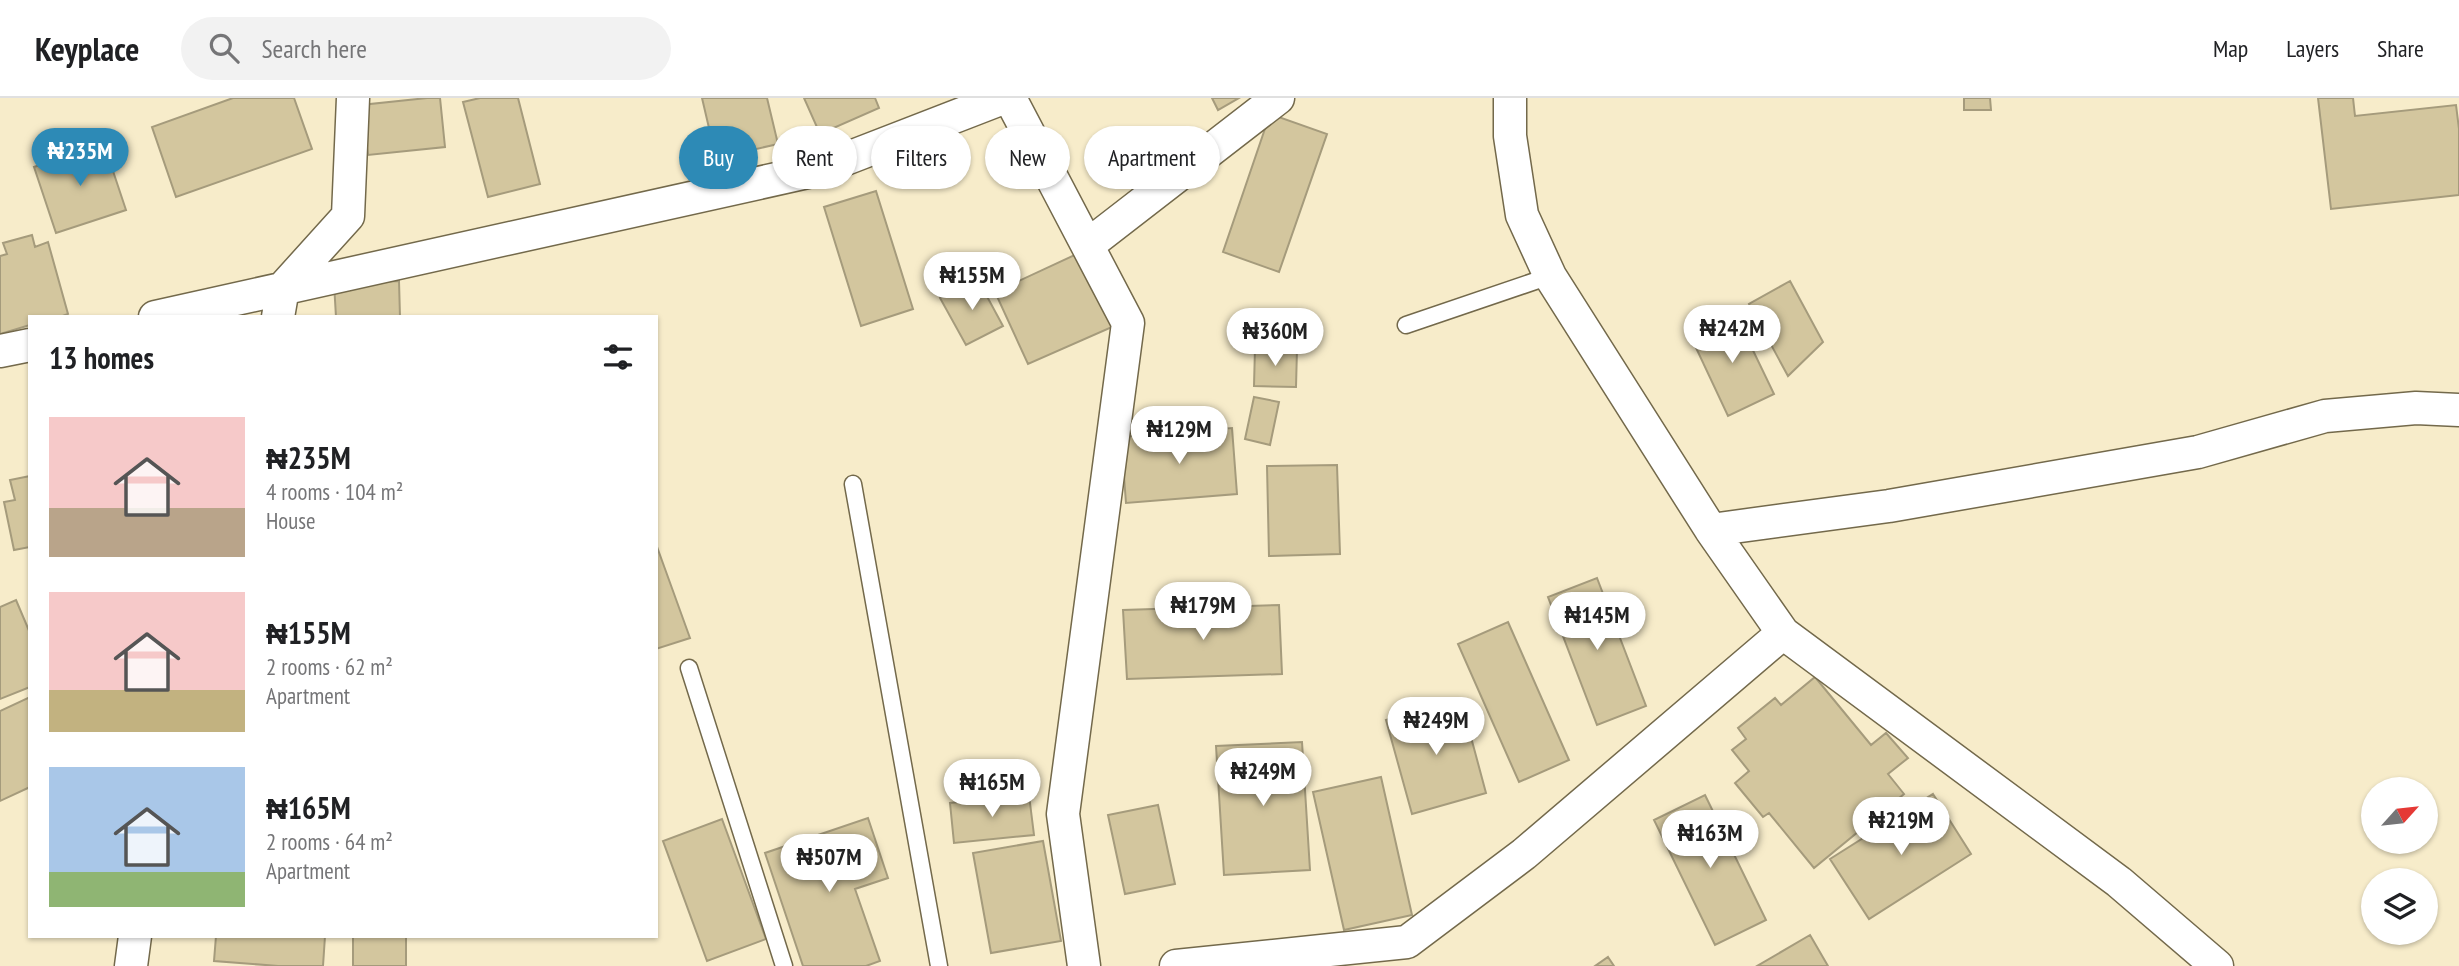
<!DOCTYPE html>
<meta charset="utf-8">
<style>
body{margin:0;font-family:"PT Sans Narrow",sans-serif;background:#f2f2f2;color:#202124;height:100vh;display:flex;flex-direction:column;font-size:26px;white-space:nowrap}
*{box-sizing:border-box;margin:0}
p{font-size:23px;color:#757577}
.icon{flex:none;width:38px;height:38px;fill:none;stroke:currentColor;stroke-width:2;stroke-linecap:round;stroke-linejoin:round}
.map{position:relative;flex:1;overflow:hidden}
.drawer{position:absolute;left:28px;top:217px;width:630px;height:623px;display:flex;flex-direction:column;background:#fff;border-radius:0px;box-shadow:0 2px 5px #0004}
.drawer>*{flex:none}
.guide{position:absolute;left:679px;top:28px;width:665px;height:63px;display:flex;gap:14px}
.needle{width:46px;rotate:63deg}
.tools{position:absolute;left:2361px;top:679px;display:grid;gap:14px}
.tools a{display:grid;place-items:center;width:77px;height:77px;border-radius:50%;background:#fff;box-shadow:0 2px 5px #0004;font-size:35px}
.price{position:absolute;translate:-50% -60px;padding:0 16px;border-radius:24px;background:#fff;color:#222;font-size:23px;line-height:46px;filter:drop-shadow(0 2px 4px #0008)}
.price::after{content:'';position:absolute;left:50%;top:42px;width:21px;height:16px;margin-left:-10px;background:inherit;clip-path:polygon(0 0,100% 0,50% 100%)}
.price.selected{background:#2d8ab6;color:#fff}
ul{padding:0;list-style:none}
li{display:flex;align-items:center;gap:21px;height:175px;padding:0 21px}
li span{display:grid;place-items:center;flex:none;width:196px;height:140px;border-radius:0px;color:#555}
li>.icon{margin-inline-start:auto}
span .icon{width:84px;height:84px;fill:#fffc;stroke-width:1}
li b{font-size:30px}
h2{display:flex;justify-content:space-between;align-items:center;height:84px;padding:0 21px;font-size:30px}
.chip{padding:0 24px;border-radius:32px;background:#fff;box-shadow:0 2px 5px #0004;font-size:24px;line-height:63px}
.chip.selected{background:#2d8ab6;color:#fff}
header{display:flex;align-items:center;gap:42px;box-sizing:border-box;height:98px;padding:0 35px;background:#fff;border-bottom:2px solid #e0e0e0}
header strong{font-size:33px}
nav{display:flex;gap:38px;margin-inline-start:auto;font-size:24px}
.search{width:490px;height:63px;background:#f2f2f2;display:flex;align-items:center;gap:18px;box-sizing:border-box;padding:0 24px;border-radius:38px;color:#757577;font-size:26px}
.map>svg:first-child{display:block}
.building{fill:#d3c69e;stroke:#a59b7c;stroke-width:2}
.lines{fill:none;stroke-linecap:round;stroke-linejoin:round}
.lane-casing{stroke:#73694b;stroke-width:19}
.street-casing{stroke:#73694b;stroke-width:35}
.lane{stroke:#fff;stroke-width:16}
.street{stroke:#fff;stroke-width:32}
</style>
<header>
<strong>Keyplace</strong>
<div class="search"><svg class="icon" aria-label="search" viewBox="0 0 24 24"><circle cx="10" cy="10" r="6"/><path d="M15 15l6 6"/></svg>Search here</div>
<nav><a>Map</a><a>Layers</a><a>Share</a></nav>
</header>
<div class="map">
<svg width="2459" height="868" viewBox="0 0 2459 868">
<rect width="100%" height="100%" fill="#f7ecca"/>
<!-- building -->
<path class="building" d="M 233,0 L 294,0 L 312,51 L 176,99 L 152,29 Z
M 427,0 L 440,0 L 445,49 L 368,57 L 361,7 Z
M 480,0 L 518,0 L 540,86 L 488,99 L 463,4 Z
M 702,0 L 767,0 L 778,46 L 716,60 Z
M 804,0 L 875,0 L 879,10 L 820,36 Z
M 1212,0 L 1239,0 L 1218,12 Z
M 1964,0 L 1990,0 L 1991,12 L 1964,12 Z
M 2318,0 L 2353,0 L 2355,18 L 2456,7 L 2459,31 L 2459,97 L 2331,111 Z
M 1270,16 L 1327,36 L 1279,174 L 1223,154 Z
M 104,46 L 126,112 L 56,135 L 34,69 Z
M 876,93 L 913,211 L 861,228 L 824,109 Z
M 32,137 L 35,149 L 48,144 L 68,216 L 60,219 L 30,219 L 30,227 L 0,236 L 0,158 L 7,156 L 3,145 Z
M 1079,155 L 1112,229 L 1028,266 L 995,194 Z
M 977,180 L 1003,228 L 966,247 L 940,200 Z
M 399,183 L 400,219 L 336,219 L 334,185 Z
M 1790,183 L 1823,244 L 1788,278 L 1749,206 Z
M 1735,215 L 1774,296 L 1728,318 L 1690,237 Z
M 1255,250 L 1297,251 L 1296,289 L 1254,288 Z
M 1254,299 L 1279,304 L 1270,347 L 1245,341 Z
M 1232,330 L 1237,396 L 1126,405 L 1121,339 Z
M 1337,367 L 1340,456 L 1269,458 L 1267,368 Z
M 30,378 L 30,449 L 14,452 L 4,404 L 15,402 L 10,382 Z
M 656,446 L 690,540 L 656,551 Z
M 1597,480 L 1646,608 L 1597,627 L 1548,499 Z
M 16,502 L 30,535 L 30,589 L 0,601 L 0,509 Z
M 1279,507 L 1282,576 L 1127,581 L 1123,512 Z
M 1508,524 L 1569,662 L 1519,684 L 1458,546 Z
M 1815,579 L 1871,647 L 1886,635 L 1908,660 L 1888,676 L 1904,696 L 1814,770 L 1769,715 L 1763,719 L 1735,685 L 1749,673 L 1732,652 L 1746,641 L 1738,630 L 1775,600 L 1781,607 Z
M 30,599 L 30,689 L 0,703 L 0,613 Z
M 1461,602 L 1486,695 L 1412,716 L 1386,622 Z
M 1302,644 L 1310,772 L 1224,777 L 1216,648 Z
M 1381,679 L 1412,817 L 1344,832 L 1313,694 Z
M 1933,696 L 1971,756 L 1869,821 L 1830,761 Z
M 1029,697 L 1034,737 L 954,745 L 950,705 Z
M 1705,697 L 1766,822 L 1715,847 L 1654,722 Z
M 1158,707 L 1175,786 L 1125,796 L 1108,717 Z
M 868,720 L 888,780 L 855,791 L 880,863 L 866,868 L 803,868 L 765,755 Z
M 722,721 L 766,841 L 707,863 L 663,743 Z
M 1043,743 L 1061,843 L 991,855 L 973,755 Z
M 1810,837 L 1828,868 L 1757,868 Z
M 216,838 L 325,838 L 323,868 L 278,868 L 214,863 Z
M 353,838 L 406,838 L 406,868 L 353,868 Z
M 1608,859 L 1614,868 L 1595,868 Z"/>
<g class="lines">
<defs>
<path id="lane" d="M 1406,227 L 1550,178
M 853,386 L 939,868
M 689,570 L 784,868"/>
<path id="street" d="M 1010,0 L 1128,225 L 1063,716 L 1084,868
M 1510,0 L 1510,38 L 1522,117 L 1550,178 L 1711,432 L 1783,535 L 2119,784 L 2217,868
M 1088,147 L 1278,0
M 155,219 L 817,72 L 1003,0
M 278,219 L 283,190 L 348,118 L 353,0
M 0,253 L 30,247
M 1711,432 L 1889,408 L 2198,354 L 2325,318 L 2416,310 L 2459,312
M 131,868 L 135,838
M 1176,868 L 1407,844 L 1524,756 L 1783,535"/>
</defs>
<!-- lane casing -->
<use href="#lane" class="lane-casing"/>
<!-- street casing -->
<use href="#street" class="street-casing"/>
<!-- lane -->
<use href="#lane" class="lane"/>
<!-- street -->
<use href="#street" class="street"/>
</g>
</svg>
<div class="tools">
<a><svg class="needle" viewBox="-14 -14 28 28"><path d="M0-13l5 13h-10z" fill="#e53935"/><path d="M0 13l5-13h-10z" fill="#757577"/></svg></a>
<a><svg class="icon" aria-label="layers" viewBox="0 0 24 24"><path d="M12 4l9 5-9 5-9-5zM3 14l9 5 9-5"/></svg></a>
</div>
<b class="price selected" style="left:80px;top:90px">₦235M</b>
<b class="price" style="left:972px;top:214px">₦155M</b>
<b class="price" style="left:1732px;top:267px">₦242M</b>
<b class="price" style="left:1275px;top:270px">₦360M</b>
<b class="price" style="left:1179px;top:368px">₦129M</b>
<b class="price" style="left:1203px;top:544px">₦179M</b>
<b class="price" style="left:1597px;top:554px">₦145M</b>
<b class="price" style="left:1436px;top:659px">₦249M</b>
<b class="price" style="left:1263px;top:710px">₦249M</b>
<b class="price" style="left:992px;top:721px">₦165M</b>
<b class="price" style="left:1901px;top:759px">₦219M</b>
<b class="price" style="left:1710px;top:772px">₦163M</b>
<b class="price" style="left:829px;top:796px">₦507M</b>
<div class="guide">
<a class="chip selected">Buy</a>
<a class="chip">Rent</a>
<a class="chip">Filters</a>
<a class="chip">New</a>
<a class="chip">Apartment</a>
</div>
<section class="drawer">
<h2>13 homes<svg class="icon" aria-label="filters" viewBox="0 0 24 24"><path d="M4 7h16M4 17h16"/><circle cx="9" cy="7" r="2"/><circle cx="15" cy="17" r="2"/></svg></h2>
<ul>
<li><span style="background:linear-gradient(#f6c9c9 65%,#b9a48a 0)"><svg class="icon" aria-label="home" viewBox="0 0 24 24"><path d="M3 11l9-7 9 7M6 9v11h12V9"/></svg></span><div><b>₦235M</b><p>4 rooms · 104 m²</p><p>House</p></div></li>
<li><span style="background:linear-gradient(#f6c9c9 70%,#c2b280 0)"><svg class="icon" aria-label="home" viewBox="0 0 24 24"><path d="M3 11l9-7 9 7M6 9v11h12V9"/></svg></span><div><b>₦155M</b><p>2 rooms · 62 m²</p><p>Apartment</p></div></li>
<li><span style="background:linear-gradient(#a9c7e8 75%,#8fb573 0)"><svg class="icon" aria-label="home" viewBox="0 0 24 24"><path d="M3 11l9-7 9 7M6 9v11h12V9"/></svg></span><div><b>₦165M</b><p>2 rooms · 64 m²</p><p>Apartment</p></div></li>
</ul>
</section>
</div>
